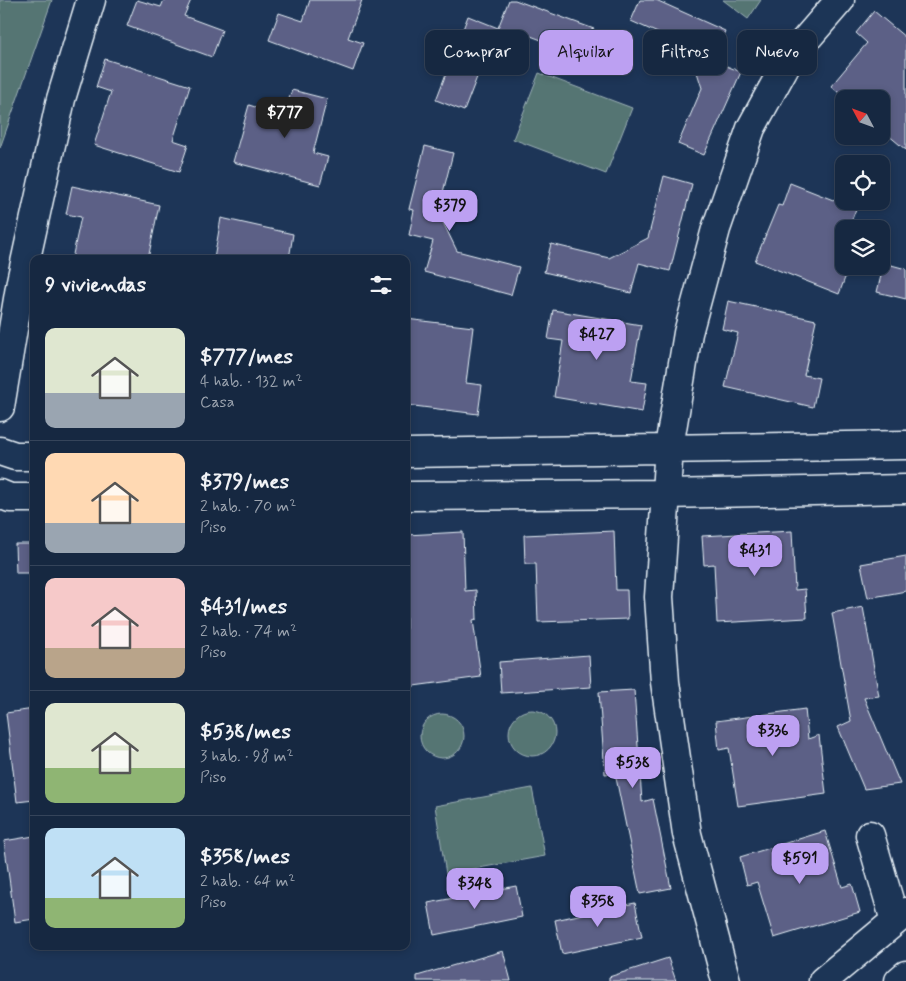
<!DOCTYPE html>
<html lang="es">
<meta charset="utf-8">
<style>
body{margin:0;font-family:Mynerve,sans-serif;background:#23344c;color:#f1f3f6;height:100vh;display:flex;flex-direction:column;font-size:19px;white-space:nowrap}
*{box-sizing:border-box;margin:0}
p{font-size:16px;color:#9ea6b1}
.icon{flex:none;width:28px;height:28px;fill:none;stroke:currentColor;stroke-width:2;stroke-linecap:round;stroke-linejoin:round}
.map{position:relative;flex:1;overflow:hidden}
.details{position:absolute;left:30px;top:255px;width:380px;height:695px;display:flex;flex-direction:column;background:#162841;border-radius:10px;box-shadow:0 2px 8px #0003,0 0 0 1px #35445a}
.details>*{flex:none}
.guide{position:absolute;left:425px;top:30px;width:405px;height:45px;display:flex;gap:10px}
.needle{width:32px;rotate:311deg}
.tools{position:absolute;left:835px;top:90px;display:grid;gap:10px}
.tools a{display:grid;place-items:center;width:55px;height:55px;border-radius:10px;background:#162841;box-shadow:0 2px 8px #0003,0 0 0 1px #35445a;font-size:25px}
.price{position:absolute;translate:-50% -42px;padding:0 11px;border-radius:10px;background:#bca0f2;color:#111;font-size:16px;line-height:32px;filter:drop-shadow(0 1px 2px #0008)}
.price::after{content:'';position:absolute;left:50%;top:30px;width:15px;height:11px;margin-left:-8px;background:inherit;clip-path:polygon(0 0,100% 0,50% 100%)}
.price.on{background:#222;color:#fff}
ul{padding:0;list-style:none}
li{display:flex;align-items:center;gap:15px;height:125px;padding:0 15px}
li+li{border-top:1px solid #35445a}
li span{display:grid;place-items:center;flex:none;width:140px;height:100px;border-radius:10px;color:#555}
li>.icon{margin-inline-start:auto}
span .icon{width:60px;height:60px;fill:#fffc;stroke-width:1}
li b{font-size:21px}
h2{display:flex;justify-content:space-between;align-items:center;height:60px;padding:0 15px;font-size:21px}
.pill{padding:0 18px;border-radius:10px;background:#162841;box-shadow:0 2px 8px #0003,0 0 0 1px #35445a;font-size:18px;line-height:45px}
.pill.on{background:#bca0f2;color:#111}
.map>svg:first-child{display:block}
.green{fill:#547473;stroke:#9eb2b6}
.building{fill:#5b6086;stroke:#e8f1f8}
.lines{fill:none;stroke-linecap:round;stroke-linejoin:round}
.minor-casing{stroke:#e8f1f8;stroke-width:31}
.minor{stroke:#1d3557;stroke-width:28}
</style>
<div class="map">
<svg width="906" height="981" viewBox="0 0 906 981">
<rect width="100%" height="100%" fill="#1d3557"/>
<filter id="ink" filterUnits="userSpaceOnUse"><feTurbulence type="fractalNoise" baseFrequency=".02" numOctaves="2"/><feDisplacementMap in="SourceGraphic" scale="10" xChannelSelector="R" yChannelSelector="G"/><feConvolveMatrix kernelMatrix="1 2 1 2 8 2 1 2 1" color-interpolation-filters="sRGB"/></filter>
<g filter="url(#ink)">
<!-- green -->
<path class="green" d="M 0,0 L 52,0 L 0,148 Z
M 723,0 L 761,0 L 748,19 Z
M 539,73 L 632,108 L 606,174 L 513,139 Z
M509 733a23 23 0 1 1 46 0a23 23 0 1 1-46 0Z
M420 736a22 22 0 1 1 44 0a22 22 0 1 1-44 0Z
M 532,788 L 545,856 L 446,874 L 435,806 Z"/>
<!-- building -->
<path class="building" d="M 137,0 L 161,7 L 164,0 L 191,0 L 184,16 L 222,30 L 212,57 L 127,26 Z
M 310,0 L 362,0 L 348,38 L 363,43 L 353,71 L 269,40 L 279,13 L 303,21 Z
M 509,0 L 515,0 L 594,29 L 584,56 L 528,35 L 487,51 L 464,111 L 436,100 L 468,16 L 498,28 Z
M 640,0 L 656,0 L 725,31 L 712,60 L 741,72 L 704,155 L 678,144 L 702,88 L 689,47 L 631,21 Z
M 874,11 L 906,38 L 906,150 L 881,129 L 881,99 L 846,99 L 831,86 L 867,43 L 856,33 Z
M 105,59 L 190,86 L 173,140 L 188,145 L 179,172 L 94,145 L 111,92 L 96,87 Z
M 292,90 L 327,99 L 313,153 L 328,157 L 320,185 L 233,162 L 249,105 L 283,116 Z
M 425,146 L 453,153 L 438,212 L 457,251 L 519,267 L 511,295 L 424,272 L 433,241 L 409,235 L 414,210 L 409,209 Z
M 664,176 L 692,184 L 670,271 L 639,263 L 631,293 L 544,272 L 551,244 L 609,258 L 648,238 Z
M 790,183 L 856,209 L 848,229 L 844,229 L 844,266 L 849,267 L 839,294 L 755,261 L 778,205 L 782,206 Z
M 72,186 L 159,205 L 148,259 L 72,259 L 81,217 L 66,214 Z
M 221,218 L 293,234 L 289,259 L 214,259 Z
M 884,263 L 906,269 L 906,299 L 877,292 Z
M 728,301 L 816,320 L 804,375 L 819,378 L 813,407 L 725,387 L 738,333 L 722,329 Z
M 553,310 L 641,325 L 631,381 L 647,383 L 642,412 L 554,397 L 563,341 L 548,339 Z
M 406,319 L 473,327 L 466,383 L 482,385 L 478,414 L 406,405 Z
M 614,531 L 616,590 L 627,590 L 628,619 L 538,622 L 536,564 L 525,564 L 524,535 Z
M 792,531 L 795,590 L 805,589 L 807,618 L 717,623 L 714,564 L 704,565 L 702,536 Z
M 463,532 L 465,591 L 476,590 L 477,619 L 473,620 L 481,677 L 406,687 L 406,535 Z
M 15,544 L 34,544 L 34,573 L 16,573 Z
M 906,556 L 906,591 L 868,598 L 861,564 Z
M 863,607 L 879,696 L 864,698 L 900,784 L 864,789 L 838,727 L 851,721 L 832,613 Z
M 589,655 L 591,687 L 501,693 L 499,662 Z
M 634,690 L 642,802 L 653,799 L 671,888 L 640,894 L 615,773 L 605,774 L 599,692 Z
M 34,709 L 34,800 L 17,802 L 6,713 Z
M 805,709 L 808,739 L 819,735 L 826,794 L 738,806 L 729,748 L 719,750 L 716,721 Z
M 825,831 L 842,887 L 852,884 L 860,912 L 774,938 L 757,882 L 747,885 L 740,857 Z
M 34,836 L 34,919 L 15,922 L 4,841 Z
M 516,886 L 522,917 L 434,935 L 428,903 Z
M 635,903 L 642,937 L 562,954 L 555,920 Z
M 503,951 L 511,981 L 417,981 L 417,976 Z
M 668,958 L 676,981 L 609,981 L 609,977 Z"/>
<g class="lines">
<defs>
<path id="minor" d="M 0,407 L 21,281 L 61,99 L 91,0
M 0,451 L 15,456 L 34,456
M 406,453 L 906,445
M 0,494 L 10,498 L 34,498
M 406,496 L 666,494 L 906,489
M 870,835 L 895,921
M 726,981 L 687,834 L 665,682 L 659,597 L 669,447 L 688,333 L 716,229 L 751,128 L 789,59 L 840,0
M 823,981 L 906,912
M 899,981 L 906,975"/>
</defs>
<!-- minor casing -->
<use href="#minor" class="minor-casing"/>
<!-- minor -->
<use href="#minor" class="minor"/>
</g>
</g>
</svg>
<div class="tools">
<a><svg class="needle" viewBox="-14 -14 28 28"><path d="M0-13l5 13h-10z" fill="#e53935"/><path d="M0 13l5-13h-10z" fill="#9ea6b1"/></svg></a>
<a><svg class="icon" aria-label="locate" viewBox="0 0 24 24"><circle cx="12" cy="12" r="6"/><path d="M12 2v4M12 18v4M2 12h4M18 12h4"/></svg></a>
<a><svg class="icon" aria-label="layers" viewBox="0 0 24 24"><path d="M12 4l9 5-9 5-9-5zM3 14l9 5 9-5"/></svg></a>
</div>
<b class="price on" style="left:285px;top:139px">$777</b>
<b class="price" style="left:450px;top:232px">$379</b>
<b class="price" style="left:597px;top:361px">$427</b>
<b class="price" style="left:755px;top:577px">$431</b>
<b class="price" style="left:773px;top:757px">$336</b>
<b class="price" style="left:633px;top:789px">$538</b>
<b class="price" style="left:800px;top:885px">$591</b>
<b class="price" style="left:475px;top:910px">$348</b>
<b class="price" style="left:598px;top:928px">$358</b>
<div class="guide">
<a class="pill">Comprar</a>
<a class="pill on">Alquilar</a>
<a class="pill">Filtros</a>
<a class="pill">Nuevo</a>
</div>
<section class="details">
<h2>9 viviendas<svg class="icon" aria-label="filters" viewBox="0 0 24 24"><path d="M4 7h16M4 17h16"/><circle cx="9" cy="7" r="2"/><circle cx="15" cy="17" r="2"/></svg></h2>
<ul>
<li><span style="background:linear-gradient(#dfe7d0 65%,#9aa5b1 0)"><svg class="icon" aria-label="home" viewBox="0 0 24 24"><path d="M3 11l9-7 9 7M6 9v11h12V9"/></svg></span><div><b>$777/mes</b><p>4 hab. · 132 m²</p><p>Casa</p></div></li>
<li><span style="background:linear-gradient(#ffd9b3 70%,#9aa5b1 0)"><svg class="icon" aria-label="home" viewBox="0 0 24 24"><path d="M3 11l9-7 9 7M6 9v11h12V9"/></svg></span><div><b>$379/mes</b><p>2 hab. · 70 m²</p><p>Piso</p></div></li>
<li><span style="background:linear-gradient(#f6c9c9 70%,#b9a48a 0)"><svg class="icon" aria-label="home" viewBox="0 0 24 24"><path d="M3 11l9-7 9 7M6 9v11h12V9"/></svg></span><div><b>$431/mes</b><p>2 hab. · 74 m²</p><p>Piso</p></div></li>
<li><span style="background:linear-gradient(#dfe7d0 65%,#8fb573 0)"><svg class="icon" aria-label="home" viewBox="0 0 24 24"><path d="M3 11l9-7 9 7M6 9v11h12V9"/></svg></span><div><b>$538/mes</b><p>3 hab. · 98 m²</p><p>Piso</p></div></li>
<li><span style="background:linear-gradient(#bfe0f5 70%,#8fb573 0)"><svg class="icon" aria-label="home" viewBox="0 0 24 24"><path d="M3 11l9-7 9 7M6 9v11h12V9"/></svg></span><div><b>$358/mes</b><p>2 hab. · 64 m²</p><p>Piso</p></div></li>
</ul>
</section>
</div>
